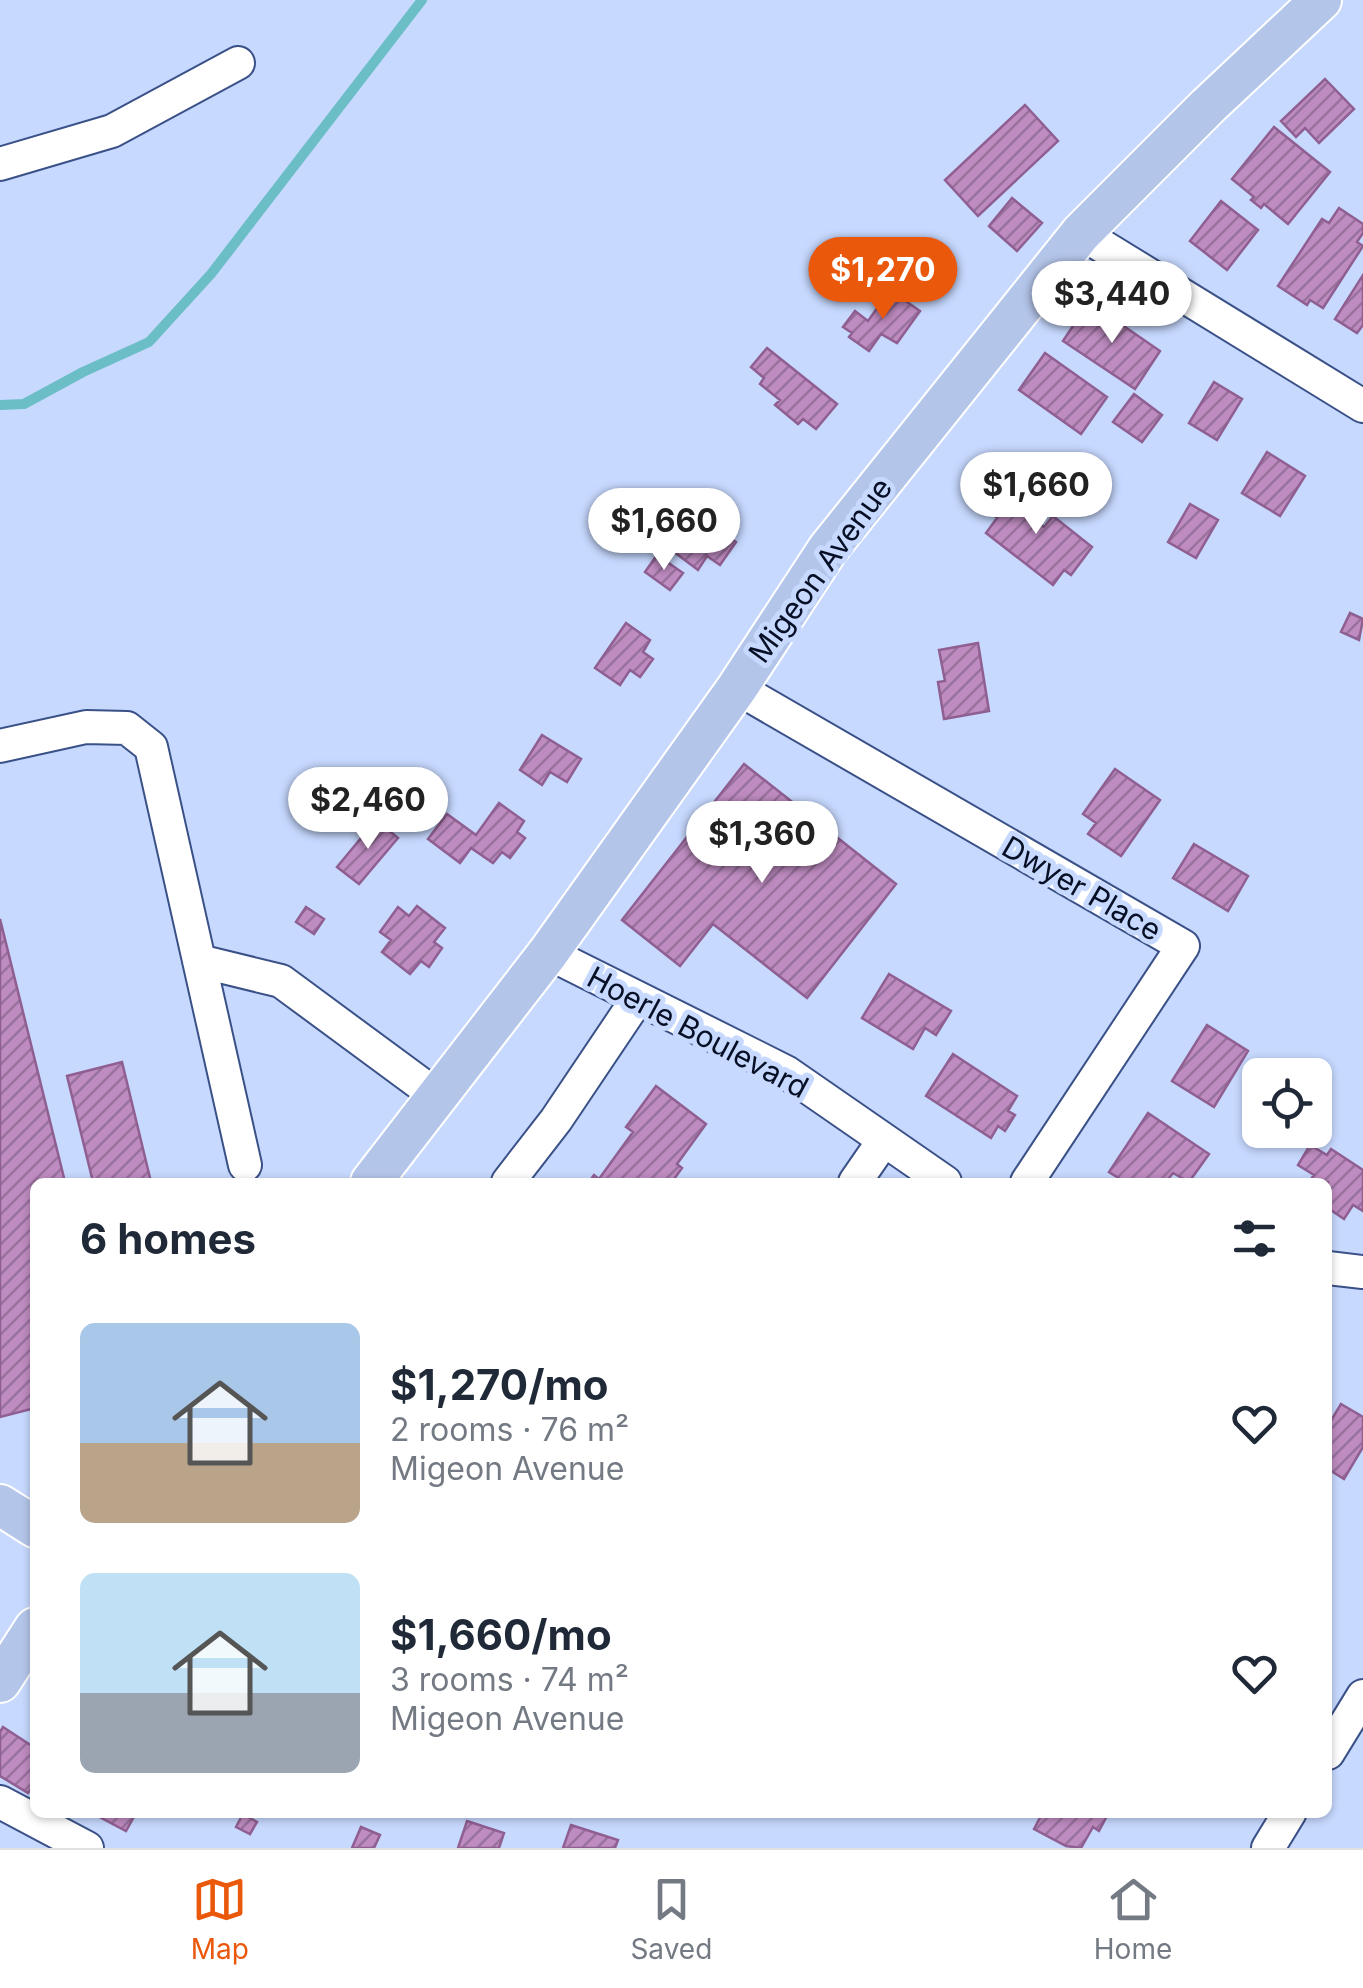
<!DOCTYPE html>
<meta charset="utf-8">
<style>
body{margin:0;font-family:Inter,sans-serif;background:#f6f6f7;color:#1f2937;height:100vh;display:flex;flex-direction:column;font-size:38px;white-space:nowrap}
*{box-sizing:border-box;margin:0}
p{font-size:32px;color:#747a83}
.icon{flex:none;width:55px;height:55px;fill:none;stroke:currentColor;stroke-width:2;stroke-linecap:round;stroke-linejoin:round}
.map{position:relative;flex:1;overflow:hidden}
.sheet{position:absolute;left:30px;top:1178px;width:1302px;height:640px;display:flex;flex-direction:column;background:#fff;border-radius:15px;box-shadow:0 2px 8px #0004}
.sheet>*{flex:none}
.buttons{position:absolute;left:1242px;top:1058px;display:grid;gap:20px}
.buttons a{display:grid;place-items:center;width:90px;height:90px;border-radius:15px;background:#fff;box-shadow:0 2px 8px #0004;font-size:50px}
.price{position:absolute;translate:-50% -85px;padding:0 22px;border-radius:35px;background:#fff;color:#222;font-size:32px;line-height:65px;filter:drop-shadow(0 2px 5px #0008)}
.price::after{content:'';position:absolute;left:50%;top:60px;width:30px;height:22px;margin-left:-15px;background:inherit;clip-path:polygon(0 0,100% 0,50% 100%)}
.price.active{background:#ea580c;color:#fff}
ul{padding:0;list-style:none}
li{display:flex;align-items:center;gap:30px;height:250px;padding:0 50px}
li span{display:grid;place-items:center;flex:none;width:280px;height:200px;border-radius:15px;color:#555}
li>.icon{margin-inline-start:auto}
span .icon{width:120px;height:120px;fill:#fffc;stroke-width:1}
li b{font-size:42px}
h2{display:flex;justify-content:space-between;align-items:center;height:120px;padding:0 50px;font-size:42px}
.tab-bar{display:flex;justify-content:space-around;align-items:center;height:140px;border-top:2px solid #e0e1e3;background:#fff;font-size:28px;color:#747a83}
.tab-bar a{display:grid;justify-items:center;gap:5px}
.tab-bar .active{color:#ea580c}
.map>svg:first-child{display:block}
.lines{fill:none;stroke-linecap:round;stroke-linejoin:round}
.stream{stroke:#6bbdc6;stroke-width:10}
.building{fill:url(#building-hatch);stroke:#8f5f91;stroke-width:2.5}
.minor-casing{stroke:#3a5187;stroke-width:36}
.major-casing{stroke:#fff;stroke-width:44}
.minor{stroke:#fff;stroke-width:32}
.major{stroke:#b4c5ea;stroke-width:40}
.labels{text-anchor:middle;dominant-baseline:central;stroke-width:10;stroke-linejoin:round;paint-order:stroke}
.street-label{font-size:30px;fill:#070f25;stroke:#c7d9ff}
</style>
<div class="map">
<svg width="1363" height="1848" viewBox="0 0 1363 1848">
<defs>
<pattern id="building-hatch" width="6" height="6" patternUnits="userSpaceOnUse" patternTransform="scale(2.5)"><rect width="6" height="6" fill="#bf8cc1"/><path d="M-1 1l2-2M0 6l6-6M5 7l2-2" fill="none" stroke="#99719d"/></pattern>
</defs>
<rect width="100%" height="100%" fill="#c7d9ff"/>
<g class="lines">
<!-- stream -->
<path class="stream" d="M 0,405 L 24,404 L 83,372 L 149,342 L 211,274 L 422,0"/>
</g>
<!-- building -->
<path class="building" d="M 1325,79 L 1354,109 L 1319,143 L 1305,128 L 1296,137 L 1281,121 Z
M 1025,105 L 1058,141 L 978,216 L 945,180 Z
M 1274,127 L 1330,172 L 1288,224 L 1264,204 L 1261,208 L 1251,200 L 1254,197 L 1232,179 Z
M 1012,198 L 1042,223 L 1017,251 L 989,226 Z
M 1221,201 L 1258,230 L 1227,270 L 1190,241 Z
M 1339,208 L 1363,224 L 1363,233 L 1357,242 L 1363,246 L 1323,308 L 1310,300 L 1307,305 L 1278,286 L 1322,219 L 1329,223 Z
M 1363,275 L 1363,325 L 1357,333 L 1335,319 Z
M 890,290 L 920,311 L 897,343 L 881,334 L 869,351 L 849,337 L 852,333 L 843,327 L 855,311 L 868,321 Z
M 1089,302 L 1160,351 L 1135,389 L 1063,341 Z
M 767,348 L 837,404 L 816,429 L 803,419 L 798,424 L 775,405 L 780,400 L 760,384 L 764,378 L 751,367 Z
M 1045,353 L 1107,397 L 1081,434 L 1019,390 Z
M 1214,382 L 1242,399 L 1217,440 L 1189,423 Z
M 1134,394 L 1162,415 L 1142,442 L 1113,422 Z
M 1267,452 L 1305,476 L 1280,516 L 1242,493 Z
M 1010,483 L 1040,506 L 1032,518 L 1044,527 L 1053,516 L 1092,547 L 1071,575 L 1064,570 L 1053,585 L 986,533 L 997,518 L 989,512 Z
M 1190,504 L 1218,520 L 1196,558 L 1168,542 Z
M 699,516 L 736,542 L 720,565 L 707,556 L 698,570 L 674,552 Z
M 657,555 L 683,573 L 670,590 L 645,572 Z
M 1350,613 L 1363,619 L 1359,640 L 1341,632 Z
M 626,623 L 650,640 L 643,652 L 653,659 L 640,677 L 630,670 L 620,685 L 595,668 Z
M 978,643 L 989,711 L 944,719 L 938,682 L 945,681 L 939,650 Z
M 542,735 L 581,759 L 567,782 L 550,772 L 542,785 L 520,770 Z
M 744,764 L 896,884 L 807,998 L 713,924 L 680,966 L 622,920 Z
M 1115,769 L 1160,800 L 1121,856 L 1088,834 L 1096,823 L 1083,814 Z
M 499,803 L 524,821 L 517,832 L 525,838 L 510,858 L 502,852 L 493,863 L 471,848 L 460,863 L 428,839 L 447,814 L 476,835 Z
M 376,820 L 398,838 L 359,884 L 337,867 Z
M 1194,844 L 1248,876 L 1228,911 L 1173,878 Z
M 417,906 L 445,928 L 434,942 L 442,948 L 429,967 L 421,961 L 410,974 L 382,952 L 391,940 L 380,932 L 398,907 L 409,916 Z
M 306,907 L 324,919 L 314,934 L 296,922 Z
M 0,919 L 65,1182 L 35,1182 L 35,1408 L 0,1417 Z
M 889,974 L 951,1011 L 936,1035 L 925,1028 L 913,1049 L 862,1018 Z
M 1207,1025 L 1248,1051 L 1214,1107 L 1172,1081 Z
M 953,1054 L 1017,1096 L 1008,1111 L 1015,1115 L 1005,1131 L 998,1126 L 991,1138 L 926,1096 Z
M 122,1062 L 151,1182 L 93,1182 L 67,1076 Z
M 656,1086 L 706,1124 L 677,1164 L 682,1168 L 672,1182 L 589,1182 L 594,1175 L 599,1179 L 633,1132 L 626,1127 Z
M 1148,1113 L 1209,1154 L 1189,1182 L 1173,1173 L 1166,1182 L 1125,1182 L 1109,1172 Z
M 1310,1145 L 1327,1155 L 1331,1149 L 1363,1170 L 1363,1211 L 1353,1205 L 1344,1219 L 1328,1208 L 1328,1182 L 1309,1182 L 1314,1175 L 1298,1165 Z
M 1341,1404 L 1363,1417 L 1363,1447 L 1344,1479 L 1328,1469 L 1328,1416 L 1332,1419 Z
M 3,1727 L 35,1748 L 35,1783 L 28,1793 L 0,1776 L 0,1732 Z
M 90,1812 L 135,1812 L 136,1813 L 126,1831 Z
M 1043,1812 L 1109,1812 L 1099,1831 L 1093,1827 L 1081,1848 L 1066,1846 L 1034,1829 Z
M 243,1814 L 257,1822 L 250,1834 L 236,1827 Z
M 467,1821 L 504,1833 L 499,1848 L 458,1848 Z
M 571,1825 L 618,1840 L 615,1848 L 563,1848 Z
M 361,1827 L 380,1835 L 374,1848 L 352,1848 Z"/>
<g class="lines">
<defs>
<path id="minor" d="M 0,164 L 112,131 L 238,63
M 1081,233 L 1363,406
M 737,688 L 1183,946 L 1027,1182
M 0,746 L 86,727 L 127,728 L 151,747 L 245,1165
M 548,953 L 786,1072 L 945,1182
M 199,961 L 281,981 L 437,1096
M 508,1182 L 556,1120 L 638,998
M 855,1182 L 884,1140
M 1328,1268 L 1363,1272
M 1328,1753 L 1363,1696
M 0,1802 L 87,1848
M 1268,1848 L 1290,1812"/>
<path id="major" d="M 371,1182 L 548,953 L 737,688 L 828,549 L 1081,233 L 1208,106 L 1321,0
M 0,1505 L 35,1527
M 0,1682 L 35,1628"/>
</defs>
<!-- minor casing -->
<use href="#minor" class="minor-casing"/>
<!-- major casing -->
<use href="#major" class="major-casing"/>
<!-- minor -->
<use href="#minor" class="minor"/>
<!-- major -->
<use href="#major" class="major"/>
</g>
<g class="labels">
<!-- street labels -->
<g class="street-label">
<text transform="translate(820 570) rotate(-54)">Migeon Avenue</text>
<text transform="translate(1082 888) rotate(30)">Dwyer Place</text>
<text transform="translate(698 1032) rotate(28)">Hoerle Boulevard</text>
</g>
</g>
</svg>
<div class="buttons">
<a><svg class="icon" aria-label="locate" viewBox="0 0 24 24"><circle cx="12" cy="12" r="6"/><path d="M12 2v4M12 18v4M2 12h4M18 12h4"/></svg></a>
</div>
<b class="price active" style="left:883px;top:322px">$1,270</b>
<b class="price" style="left:1112px;top:346px">$3,440</b>
<b class="price" style="left:1036px;top:537px">$1,660</b>
<b class="price" style="left:664px;top:573px">$1,660</b>
<b class="price" style="left:368px;top:852px">$2,460</b>
<b class="price" style="left:762px;top:886px">$1,360</b>
<section class="sheet">
<h2>6 homes<svg class="icon" aria-label="filters" viewBox="0 0 24 24"><path d="M4 7h16M4 17h16"/><circle cx="9" cy="7" r="2"/><circle cx="15" cy="17" r="2"/></svg></h2>
<ul>
<li><span style="background:linear-gradient(#a9c7e8 60%,#b9a48a 0)"><svg class="icon" aria-label="home" viewBox="0 0 24 24"><path d="M3 11l9-7 9 7M6 9v11h12V9"/></svg></span><div><b>$1,270/mo</b><p>2 rooms · 76 m²</p><p>Migeon Avenue</p></div><svg class="icon" aria-label="heart" viewBox="0 0 24 24"><path d="M12 20l-8-8c-3-5 5-10 8-4 3-6 11-1 8 4z"/></svg></li>
<li><span style="background:linear-gradient(#bfe0f5 60%,#9aa5b1 0)"><svg class="icon" aria-label="home" viewBox="0 0 24 24"><path d="M3 11l9-7 9 7M6 9v11h12V9"/></svg></span><div><b>$1,660/mo</b><p>3 rooms · 74 m²</p><p>Migeon Avenue</p></div><svg class="icon" aria-label="heart" viewBox="0 0 24 24"><path d="M12 20l-8-8c-3-5 5-10 8-4 3-6 11-1 8 4z"/></svg></li>
</ul>
</section>
</div>
<nav class="tab-bar">
<a class="active"><svg class="icon" aria-label="map" viewBox="0 0 24 24"><path d="M3 6l6-2 6 2 6-2v14l-6 2-6-2-6 2zM9 4v14M15 6v14"/></svg>Map</a>
<a><svg class="icon" aria-label="saved" viewBox="0 0 24 24"><path d="M7 4h10v16l-5-4-5 4z"/></svg>Saved</a>
<a><svg class="icon" aria-label="home" viewBox="0 0 24 24"><path d="M3 11l9-7 9 7M6 9v11h12V9"/></svg>Home</a>
</nav>
